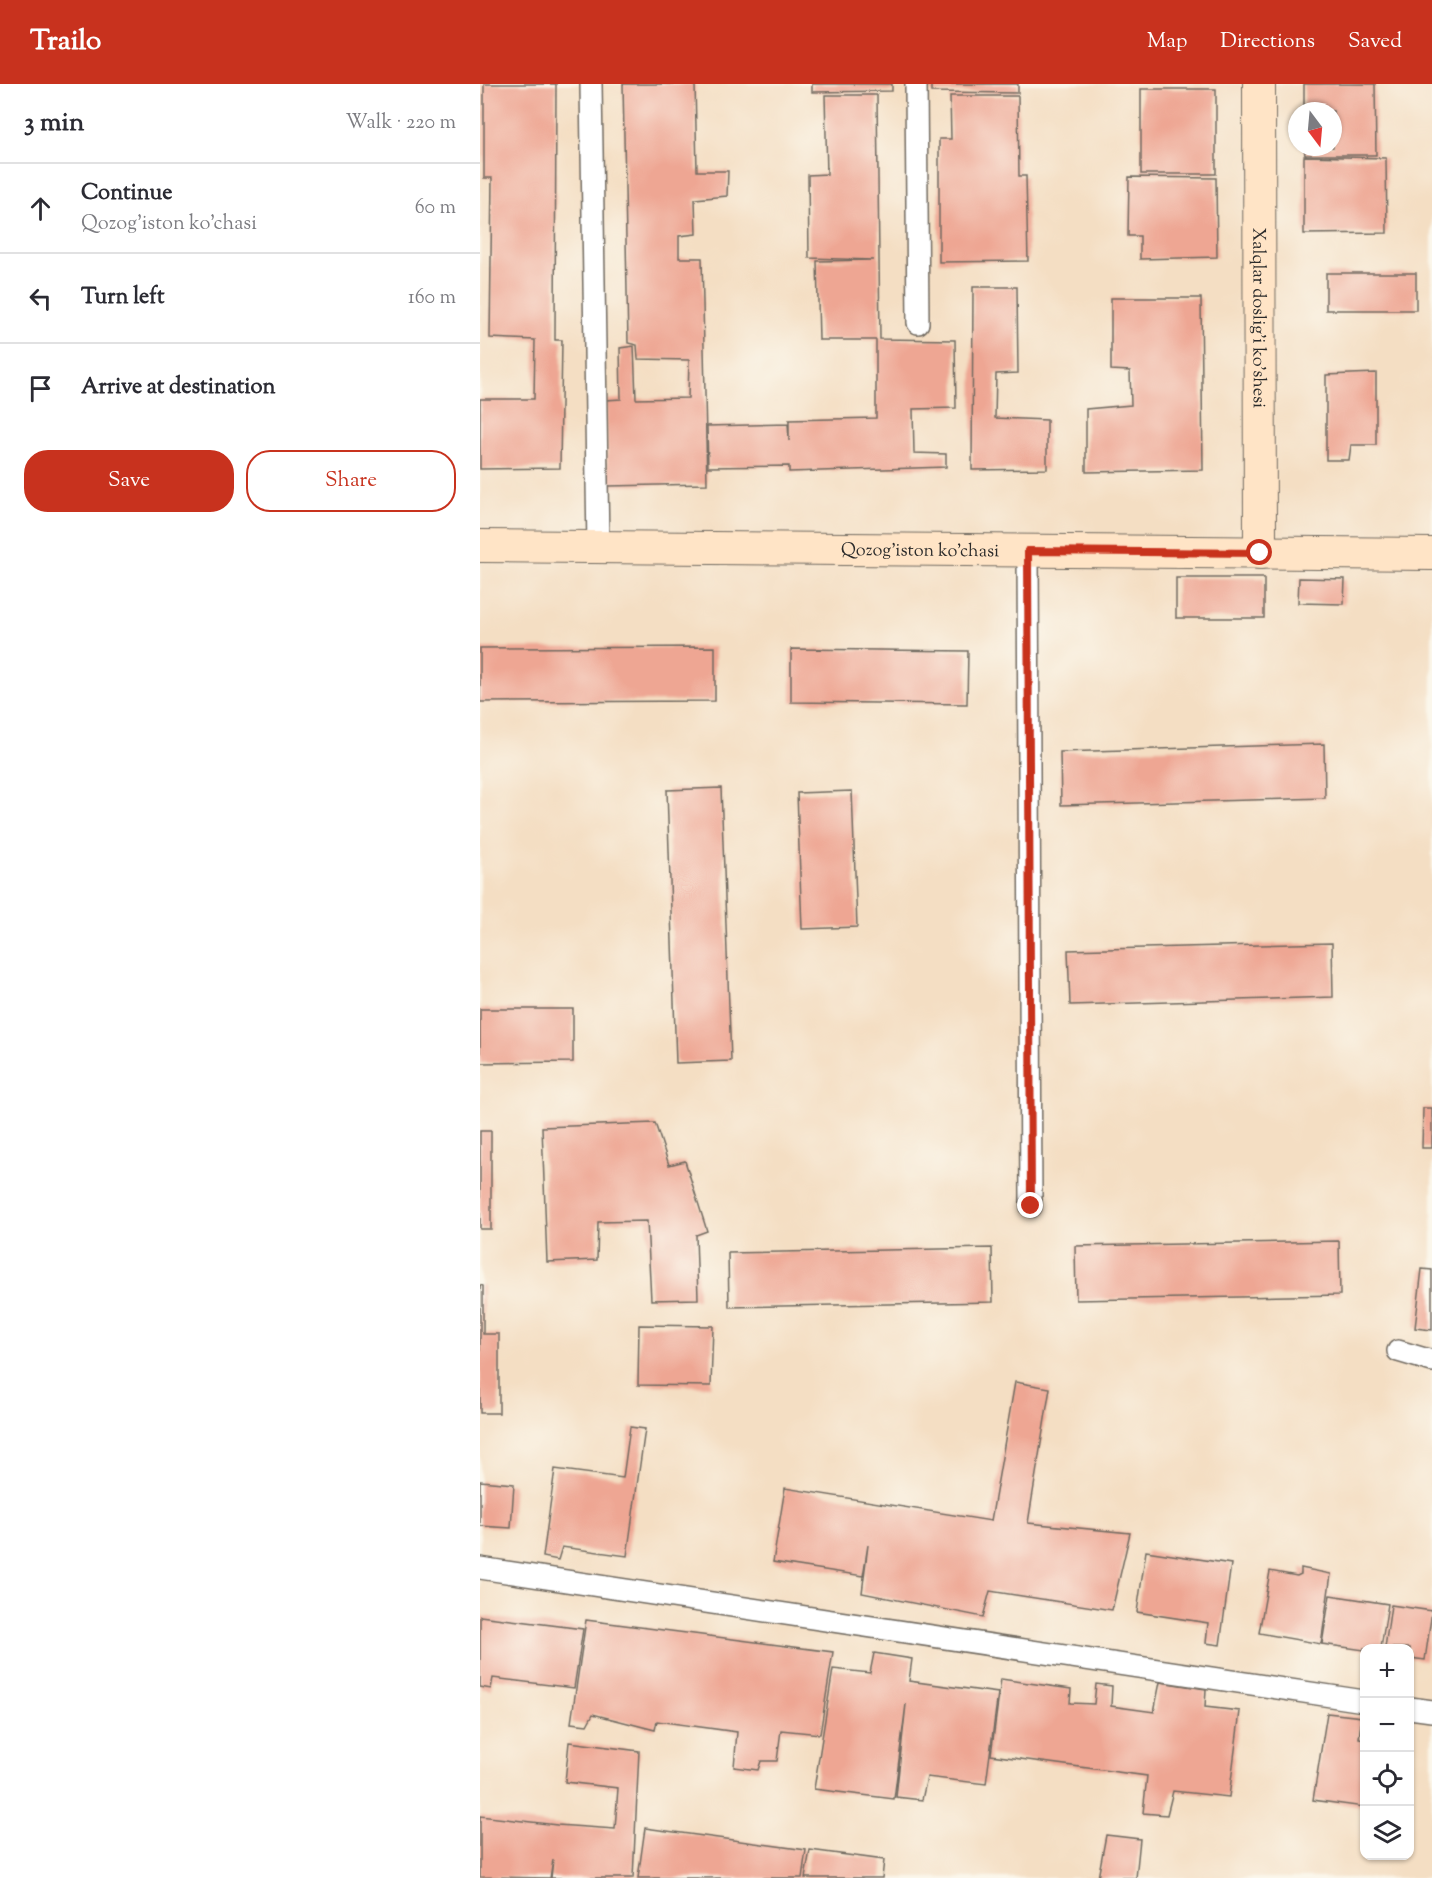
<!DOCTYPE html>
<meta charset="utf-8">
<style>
body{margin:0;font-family:"Sorts Mill Goudy",serif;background:#f2f2f3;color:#2b2b33}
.controls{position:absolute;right:18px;bottom:18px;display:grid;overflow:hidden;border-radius:12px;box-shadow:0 2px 4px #0004}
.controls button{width:54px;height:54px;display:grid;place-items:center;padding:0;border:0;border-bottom:2px solid #e1e1e2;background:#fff;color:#2b2b33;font:30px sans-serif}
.compass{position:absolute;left:808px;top:18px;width:54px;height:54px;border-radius:50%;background:#fff;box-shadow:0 2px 4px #0004;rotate:164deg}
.stop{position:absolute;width:18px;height:18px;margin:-14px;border:4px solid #c8321e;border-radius:50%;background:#fff}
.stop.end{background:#c8321e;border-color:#fff;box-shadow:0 2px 6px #0008}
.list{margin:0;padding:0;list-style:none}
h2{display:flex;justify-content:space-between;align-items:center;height:78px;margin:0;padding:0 24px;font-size:26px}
h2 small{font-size:20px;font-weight:400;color:#7c7c81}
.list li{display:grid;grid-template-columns:39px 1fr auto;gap:18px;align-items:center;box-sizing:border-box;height:90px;padding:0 24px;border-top:2px solid #e1e1e2}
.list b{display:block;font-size:22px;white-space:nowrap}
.list p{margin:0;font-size:20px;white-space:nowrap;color:#7c7c81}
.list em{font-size:20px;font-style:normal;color:#7c7c81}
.actions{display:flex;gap:12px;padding:18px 24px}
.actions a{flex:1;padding:14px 0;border:2px solid #c8321e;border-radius:24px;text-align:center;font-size:21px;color:#c8321e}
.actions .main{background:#c8321e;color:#fff}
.icon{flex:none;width:33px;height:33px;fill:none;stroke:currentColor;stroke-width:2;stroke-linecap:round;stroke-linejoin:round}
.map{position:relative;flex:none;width:952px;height:1794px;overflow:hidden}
header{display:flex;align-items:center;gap:36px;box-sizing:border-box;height:84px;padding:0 30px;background:#c8321e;color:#fff}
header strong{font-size:28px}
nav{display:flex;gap:33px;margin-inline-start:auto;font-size:21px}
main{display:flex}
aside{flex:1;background:#fff}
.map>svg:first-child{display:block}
.building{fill:#eea693}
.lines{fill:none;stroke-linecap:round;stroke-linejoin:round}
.street-casing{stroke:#716a60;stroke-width:24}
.secondary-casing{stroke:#716a60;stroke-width:34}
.street{stroke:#fff;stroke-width:21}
.secondary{stroke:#ffe4c6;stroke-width:32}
.route{stroke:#c8321e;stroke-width:8}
.labels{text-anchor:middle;stroke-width:6;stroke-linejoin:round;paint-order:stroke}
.street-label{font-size:18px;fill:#2b2b2b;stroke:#fbf7ec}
</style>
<header>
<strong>Trailo</strong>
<nav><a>Map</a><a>Directions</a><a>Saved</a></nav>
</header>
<main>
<aside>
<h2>3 min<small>Walk · 220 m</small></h2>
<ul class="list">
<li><svg class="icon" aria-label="ahead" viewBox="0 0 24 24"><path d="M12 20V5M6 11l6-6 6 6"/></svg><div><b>Continue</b><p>Qozog'iston ko'chasi</p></div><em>60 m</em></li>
<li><svg class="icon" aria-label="left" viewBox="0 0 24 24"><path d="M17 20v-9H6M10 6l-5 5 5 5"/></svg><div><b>Turn left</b></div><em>160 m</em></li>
<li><svg class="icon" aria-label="arrive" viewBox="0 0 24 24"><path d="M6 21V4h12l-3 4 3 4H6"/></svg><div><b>Arrive at destination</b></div></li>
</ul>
<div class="actions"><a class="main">Save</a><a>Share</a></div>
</aside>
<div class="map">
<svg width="952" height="1794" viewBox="0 0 952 1794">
<rect width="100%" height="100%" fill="#fbf7ec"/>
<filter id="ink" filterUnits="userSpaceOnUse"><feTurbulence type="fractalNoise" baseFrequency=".0167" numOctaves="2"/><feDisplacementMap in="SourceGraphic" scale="12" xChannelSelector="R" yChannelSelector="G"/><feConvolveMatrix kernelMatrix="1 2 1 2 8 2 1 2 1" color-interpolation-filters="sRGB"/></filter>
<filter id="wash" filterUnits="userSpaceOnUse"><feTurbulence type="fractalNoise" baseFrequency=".008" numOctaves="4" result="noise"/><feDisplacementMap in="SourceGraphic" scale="24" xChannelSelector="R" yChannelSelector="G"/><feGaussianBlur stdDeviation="1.35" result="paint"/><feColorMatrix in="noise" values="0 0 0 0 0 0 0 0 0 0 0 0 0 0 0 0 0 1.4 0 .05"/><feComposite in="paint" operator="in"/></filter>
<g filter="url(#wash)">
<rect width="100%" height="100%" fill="#f4dec3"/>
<g id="blocks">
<g class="building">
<path d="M4,0H76L75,256H82L80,384L0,385V315H54L55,256L10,254L12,94H4Z"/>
<path d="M143,0H215L217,87H248L247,112L215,115L216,150L199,152V174H222L227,400L128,402L126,316L141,315L140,264L154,262L156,315L208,314L209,276L158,275L157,261L148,259Z"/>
<path d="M332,0H412V7L332,8Z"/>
<path d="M451,0H538V9L451,8Z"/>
<path d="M824,0H895L896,71H825L824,63H853V27H824Z"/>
<rect x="661" y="5" width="75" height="85"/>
<path d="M345,11H397L400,255L475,256L476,324L433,325L434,369L466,370V383L309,388V382L228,383L227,342L308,340L309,357V336L396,334V256H339L337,177L393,176L329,174L328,91L347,90Z"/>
<path d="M470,12H538L539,92H546L548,177L459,178V55H471Z"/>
<path d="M824,72L906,74L907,149L824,150Z"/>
<path d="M649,93L736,94L737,173L660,175V152H648Z"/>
<rect x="846" y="189" width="90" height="37"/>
<path d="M493,203H537L538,289L516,290L515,334L567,336V385L492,386Z"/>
<path d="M631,214H721L723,386L606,388V325L651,321L650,287L631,286Z"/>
<path d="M896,289V361H871L869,376H846V291Z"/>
<rect x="696" y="494" width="88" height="40"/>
<path d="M819,494L865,495L864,520L818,519Z"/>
<path d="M235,563V617L0,618V564Z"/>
<path d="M311,565L488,567L487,620L311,618Z"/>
<path d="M844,660L845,714L581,721L580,668Z"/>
<path d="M241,704L251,977L196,979L187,706Z"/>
<path d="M372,707L377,843L322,845L317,709Z"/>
<path d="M852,859L853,913L590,921L588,866Z"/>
<path d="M0,925H93V978L0,979Z"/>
<path d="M943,1024H952V1064H942Z"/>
<path d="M175,1039L189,1081L205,1077L227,1147L216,1151L218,1215L171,1216L167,1137L118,1138L117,1176L67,1178L62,1043Z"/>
<rect x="0" y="1047" width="11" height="98"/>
<path d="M859,1157L860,1211L596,1216L595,1162Z"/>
<path d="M512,1164L513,1218L249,1223L248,1169Z"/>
<path d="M942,1185L952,1186V1246L935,1244Z"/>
<path d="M0,1201L3,1202V1250H19V1329H0Z"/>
<path d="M159,1241L233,1242L231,1302L158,1301Z"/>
<path d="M535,1298L570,1304L548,1439L650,1449L632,1526L510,1507L503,1533L382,1509L388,1461L383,1492L293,1478L305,1404L511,1437Z"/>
<path d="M150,1343L165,1345L147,1472L82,1463L78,1476L63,1473L75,1385L143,1394Z"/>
<path d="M0,1397L34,1400L31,1444L0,1442Z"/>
<path d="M666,1467L751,1480L740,1561L726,1559L728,1539L657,1528Z"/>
<path d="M821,1484L851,1490L841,1560L779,1549L790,1487L817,1492L821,1490Z"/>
<path d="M850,1511L908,1520L901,1564H884V1566L842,1560Z"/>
<path d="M911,1521L952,1527L945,1576L930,1574V1564H905Z"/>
<path d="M0,1532L103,1545L94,1604L13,1594L11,1605L0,1603Z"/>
<path d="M106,1536L353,1568L340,1650L301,1646L297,1677H281L278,1686L254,1683L257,1648L177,1637L175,1646L113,1630L107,1641L91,1639Z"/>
<path d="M394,1569L432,1575L429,1597L518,1609L506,1700L447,1693L442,1716L416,1713L426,1620L414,1715L334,1705L353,1585L390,1589Z"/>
<path d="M521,1595L591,1605L590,1619L614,1620L616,1600L632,1602L631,1622L674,1628L680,1598L726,1605L725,1623L760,1627L749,1713L693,1707L687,1731L663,1729L667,1692L511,1671Z"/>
<path d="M847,1629L882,1633L879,1654L884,1655V1723L833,1716Z"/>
<path d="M89,1658L159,1667L153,1794H71L73,1775L70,1794L0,1793V1732L77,1741L135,1745L138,1704L85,1698Z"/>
<path d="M165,1744L326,1766L322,1794H158Z"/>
<path d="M626,1751L660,1755L656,1794H618Z"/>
<path d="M330,1766L404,1776L402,1794H325Z"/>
</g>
</g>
</g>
<g filter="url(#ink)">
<use href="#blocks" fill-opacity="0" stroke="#716a60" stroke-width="1.5"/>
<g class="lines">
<g class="street-casing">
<g id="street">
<path d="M111,0L118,463"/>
<path d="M436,0L438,239"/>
<path d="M548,467L551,1122"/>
<path d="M918,1267L952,1277"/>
<path d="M0,1484L884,1617"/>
<path d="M930,1624L952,1627"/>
</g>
</g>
<g class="secondary-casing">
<g id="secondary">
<path id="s1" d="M779,0L780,469"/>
<path id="s2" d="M0,462L952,470"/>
</g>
</g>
<use href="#street" class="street"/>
<use href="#secondary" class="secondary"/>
</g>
</g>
<g class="lines" filter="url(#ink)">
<path class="route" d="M551,1122L548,467L780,469"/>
</g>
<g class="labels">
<g class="street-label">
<text dy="6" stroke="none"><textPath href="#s1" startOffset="234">Xalqlar doslig'i ko'shesi</textPath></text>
<text dy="6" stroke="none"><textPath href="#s2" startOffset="440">Qozog'iston ko'chasi</textPath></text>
</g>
</g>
</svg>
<div class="controls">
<button>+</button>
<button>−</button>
<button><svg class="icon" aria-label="locate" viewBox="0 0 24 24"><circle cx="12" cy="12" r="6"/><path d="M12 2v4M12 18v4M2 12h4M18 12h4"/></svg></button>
<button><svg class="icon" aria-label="layers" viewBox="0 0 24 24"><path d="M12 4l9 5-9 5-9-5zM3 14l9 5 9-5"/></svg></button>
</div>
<svg class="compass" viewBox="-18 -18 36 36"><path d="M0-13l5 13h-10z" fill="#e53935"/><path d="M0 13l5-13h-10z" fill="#7c7c81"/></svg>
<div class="stop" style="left:780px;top:469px"></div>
<div class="stop end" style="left:551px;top:1122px"></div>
</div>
</main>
